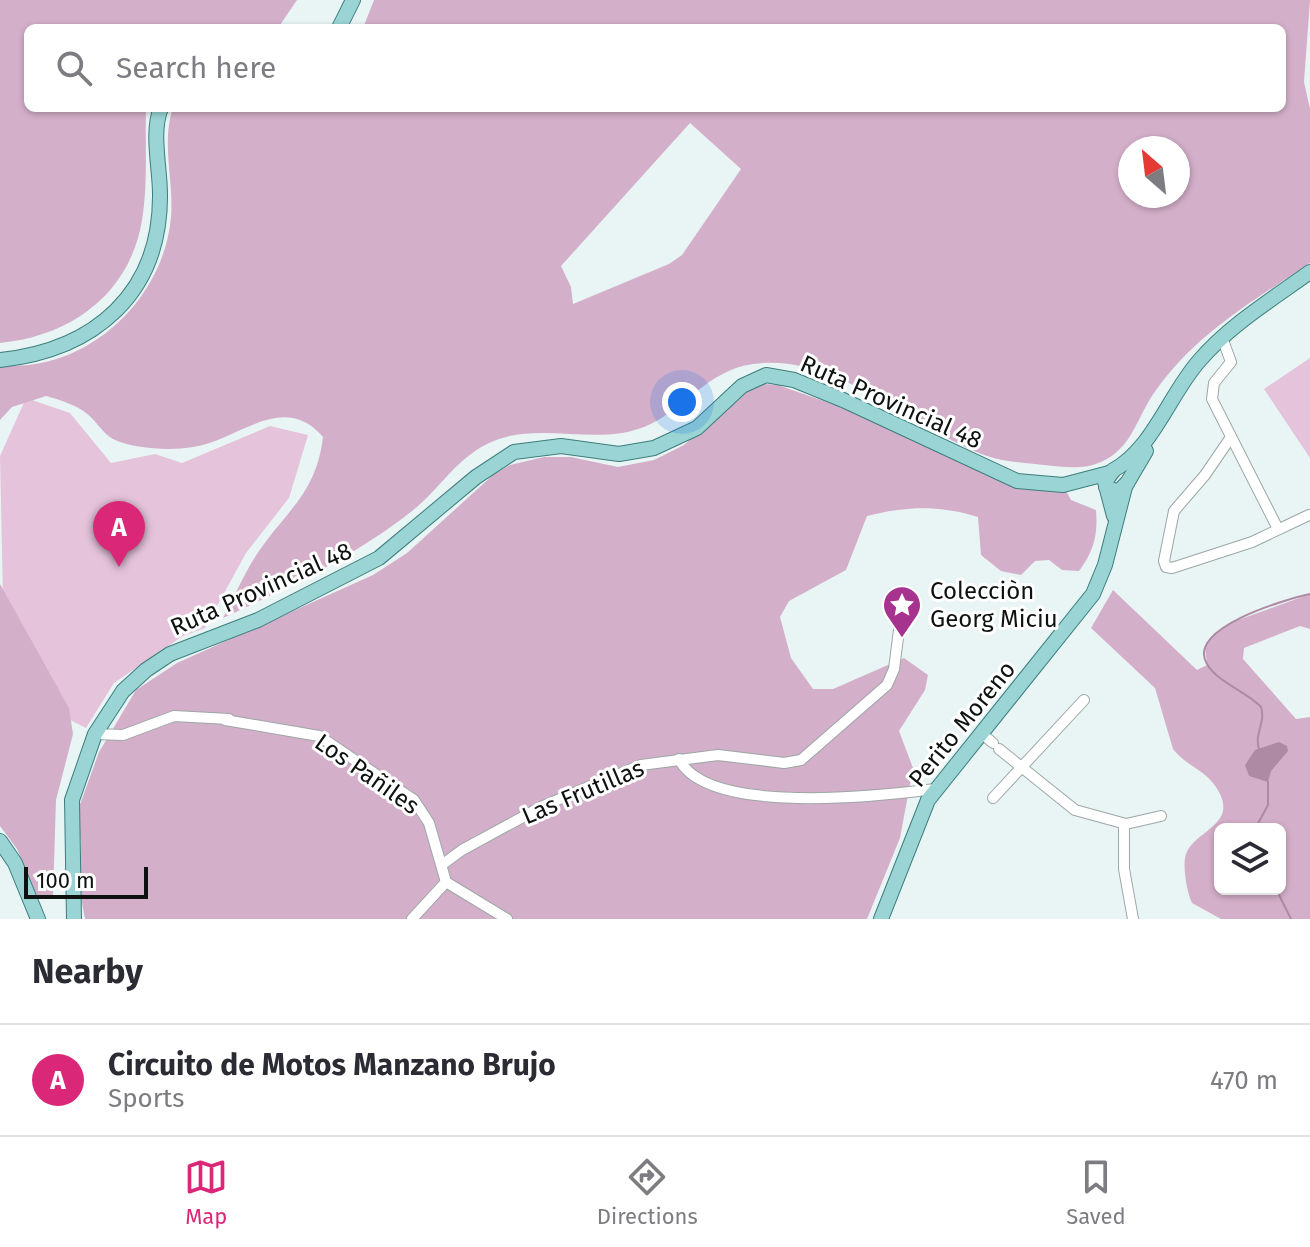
<!DOCTYPE html>
<meta charset="utf-8">
<style>
body{margin:0;font-family:"Fira Sans",sans-serif;background:#f2f2f3;color:#2b2b33}
.controls{position:absolute;right:24px;bottom:24px;display:grid;overflow:hidden;border-radius:12px;box-shadow:0 2px 6px #0004}
.controls button{width:72px;height:72px;display:grid;place-items:center;padding:0;border:0;border-bottom:2px solid #e1e1e2;background:#fff;color:#2b2b33;font:40px sans-serif}
.compass{position:absolute;left:1118px;top:136px;width:72px;height:72px;border-radius:50%;background:#fff;box-shadow:0 2px 6px #0004;rotate:332deg}
.scale{position:absolute;left:24px;bottom:20px;width:124px;box-sizing:border-box;padding-left:8px;border:4px solid #0d1110;border-top:0;font-size:22px;line-height:28px;white-space:nowrap;color:#0d1110;-webkit-text-stroke:6px #fff;paint-order:stroke}
.you{position:absolute;left:682px;top:402px;width:28px;height:28px;margin:-20px;border:6px solid #fff;border-radius:50%;background:#1a73e8;box-shadow:0 0 0 12px #1a73e833}
.badge{display:grid;place-items:center;width:52px;height:52px;border-radius:50%;background:#db2777;color:#fff;font-size:26px;font-weight:700}
.pin{position:absolute;translate:-50% -66px;filter:drop-shadow(0 2px 4px #0008)}
.pin::after{content:'';position:absolute;top:42px;width:28px;height:24px;background:inherit;clip-path:polygon(0 0,100% 0,50% 100%)}
.list{margin:0;padding:0;list-style:none}
h2{display:flex;justify-content:space-between;align-items:center;height:104px;margin:0;padding:0 32px;font-size:34px}
h2 small{font-size:26px;font-weight:400;color:#7c7c81}
.list li{display:grid;grid-template-columns:52px 1fr auto;gap:24px;align-items:center;box-sizing:border-box;height:112px;padding:0 32px;border-top:2px solid #e1e1e2}
.list b{display:block;font-size:30px;white-space:nowrap}
.list p{margin:0;font-size:26px;white-space:nowrap;color:#7c7c81}
.list em{font-size:26px;font-style:normal;color:#7c7c81}
.icon{flex:none;width:44px;height:44px;fill:none;stroke:currentColor;stroke-width:2;stroke-linecap:round;stroke-linejoin:round}
.map{position:relative;flex:none;width:1310px;height:919px;overflow:hidden}
.search{position:absolute;background:#fff;box-shadow:0 2px 6px #0004;left:24px;right:24px;top:24px;height:88px;display:flex;align-items:center;gap:20px;box-sizing:border-box;padding:0 28px;border-radius:12px;color:#7c7c81;font-size:30px}
.sheet{height:216px;background:#fff}
nav{display:flex;justify-content:space-around;align-items:center;box-sizing:border-box;height:112px;border-top:2px solid #e1e1e2;background:#fff;font-size:22px;color:#7c7c81}
nav a{display:grid;justify-items:center;gap:4px}
nav .on{color:#db2777}
.map>svg:first-child{display:block}
.green{fill:#e5c3db}
.forest{fill:#d4afc9;fill-rule:evenodd}
.water{fill:#ae8aa4}
.lines{fill:none;stroke-linecap:round;stroke-linejoin:round}
.stream{stroke:#ae8aa4;stroke-width:2}
.minor-casing{stroke:#9ca7a6;stroke-width:12}
.major-casing{stroke:#3c7e7d;stroke-width:16}
.minor{stroke:#fff;stroke-width:10}
.major{stroke:#9ad4d4;stroke-width:14}
.labels{text-anchor:middle;stroke-width:6;stroke-linejoin:round;paint-order:stroke}
.street-label{font-size:24px;fill:#0d1110;stroke:#fff}
.poi-label{font-size:24px;fill:#0d1110;stroke:#fff;text-anchor:start}
</style>
<div class="map">
<svg width="1310" height="919" viewBox="0 0 1310 919">
<rect width="100%" height="100%" fill="#e9f5f4"/>
<g class="green">
<path d="M1310,358V458L1264,389Z"/>
<path d="M26,398L70,413L111,463L155,454L182,463L270,426L308,435L289,498L246,553L205,628L183,636L114,683L86,728L29,699L4,645L0,456Z"/>
</g>
<g class="forest">
<path d="M0,0H297L278,28H28V108H146C145,144 148,184 142,220C130,294 71,336 0,343Z"/>
<path d="M374,0H1310L1304,82L1310,109V263C1252,302 1195,334 1154,393C1137,417 1132,449 1101,462C1083,470 1063,467 1044,465C1025,463 1005,462 987,456C912,429 837,352 753,364C707,370 684,411 644,427C594,447 536,419 487,444C455,460 439,490 412,511C354,557 289,587 223,618C235,596 245,571 259,551C289,508 316,493 323,437C283,390 237,441 193,447C170,451 134,449 113,439C102,433 96,420 86,413C74,404 60,400 46,396L12,407L0,420V365C84,374 164,301 171,217C174,182 161,142 173,108H1282V28H363ZM690,123L741,169L682,255L669,264L573,304L571,287L561,266ZM1130,148H1178V196H1130Z"/>
<path d="M764,384L778,385L929,438L1045,490L1053,492L1063,485L1071,500L1096,510C1098,535 1094,551 1079,571L1062,570L1049,560L1035,561L1021,575L1001,571L981,555L978,517C939,505 907,506 867,516L846,570L789,601L780,617L791,658L813,689H833L904,658L928,675L925,690L899,731L913,768L900,838L867,919H85L78,882L81,844L77,813L99,752L136,690L177,663L373,575L407,553L493,475L510,465L544,457H571L618,467L654,460L684,445L744,392Z"/>
<path d="M0,584L69,708L73,734L56,800L53,896L42,898L36,894L17,849L0,826Z"/>
<path d="M1113,590L1197,670L1207,665L1205,647L1211,637L1230,623L1310,594V629L1300,626L1244,648L1243,659L1296,719L1310,717V919H1221L1192,903C1187,893 1182,864 1186,854C1195,829 1241,825 1216,787C1205,770 1185,765 1173,749L1155,688L1091,628ZM1220,829H1280V889H1220Z"/>
</g>
<path class="water" d="M1279,742L1287,746L1288,751L1271,771L1268,782L1249,776L1245,765L1255,750Z"/>
<g class="lines">
<g class="stream">
<path d="M1259,749C1254,733 1266,723 1261,707C1246,691 1218,683 1207,664C1185,628 1287,599 1310,594"/>
<path d="M1255,829L1268,805V782"/>
<path d="M1276,889L1291,919"/>
</g>
<g class="minor-casing">
<g id="minor">
<path d="M1224,343L1231,362L1214,383L1212,399L1278,529"/>
<path d="M1231,437L1205,475L1174,511L1164,561L1166,567L1172,568L1252,542L1309,515"/>
<path d="M225,720L319,736L414,800L429,823L446,882L507,919"/>
<path d="M981,733L993,743"/>
<path d="M95,734L123,735L174,716L229,719"/>
<path d="M999,749L1075,810L1126,824L1161,816"/>
<path d="M679,759C707,816 880,796 935,789"/>
<path d="M993,798L1084,700"/>
<path d="M1124,824V869L1133,919"/>
<path d="M443,864L462,850L543,806L641,765L718,755L784,763L801,760L887,685L894,669L899,630"/>
<path d="M412,919L446,882"/>
</g>
</g>
<g class="major-casing">
<g id="major">
<path d="M339,28L353,0"/>
<path d="M0,360C95,350 161,293 160,194C160,168 151,132 161,108"/>
<path d="M1112,471C1153,449 1169,395 1199,361C1230,325 1271,300 1310,272"/>
<path d="M1113,471L1105,482L1114,516"/>
<path d="M1126,485L1146,451"/>
<path d="M1106,487L1118,492L1127,483"/>
<path d="M0,841L15,863L38,919"/>
<path d="M74,919L72,800L95,734L123,691L146,670L170,654L258,620L379,558L476,477L514,452L561,446L619,454L654,448L697,428L742,386L766,375L794,380L843,400L1017,481L1063,485L1109,473"/>
<path d="M881,919L928,800L1093,594L1105,565L1125,487"/>
</g>
</g>
<use href="#minor" class="minor"/>
<use href="#major" class="major"/>
</g>
<defs>
<g id="sight-pin" transform="scale(2)"><path d="M0 17L-7.5 6A9.5 9.5 0 1 1 7.5 6Z" fill="#a6338e" stroke="#fff"/><path d="M0-6L1.8-2.2L6-1.7L2.9 1.2L3.7 5.4L0 3.3L-3.7 5.4L-2.9 1.2L-6-1.7L-1.8-2.2Z" fill="#fff"/></g>
</defs>
<g fill-rule="evenodd">
<use href="#sight-pin" x="902" y="605"/>
</g>
<g class="labels">
<g class="street-label">
<text transform="translate(891 402) rotate(24)" y="8">Ruta Provincial 48</text>
<text transform="translate(261 589) rotate(-24)" y="8">Ruta Provincial 48</text>
<text transform="translate(962 724) rotate(-51)" y="8">Perito Moreno</text>
<text transform="translate(367 774) rotate(35)" y="8">Los Pañiles</text>
<text transform="translate(583 792) rotate(-23)" y="8">Las Frutillas</text>
</g>
<g class="poi-label">
<text x="930" y="599">Colecciòn<tspan x="930" dy="28">Georg Miciu</tspan></text>
</g>
</g>
</svg>
<div class="controls">
<button><svg class="icon" aria-label="layers" viewBox="0 0 24 24"><path d="M12 4l9 5-9 5-9-5zM3 14l9 5 9-5"/></svg></button>
</div>
<svg class="compass" viewBox="-18 -18 36 36"><path d="M0-13l5 13h-10z" fill="#e53935"/><path d="M0 13l5-13h-10z" fill="#7c7c81"/></svg>
<div class="scale">100 m</div>
<div class="you"></div>
<div class="pin badge" style="left:119px;top:567px">A</div>
<div class="search"><svg class="icon" aria-label="search" viewBox="0 0 24 24"><circle cx="10" cy="10" r="6"/><path d="M15 15l6 6"/></svg>Search here</div>
</div>
<section class="sheet">
<h2>Nearby<small></small></h2>
<ul class="list">
<li><span class="badge">A</span><div><b>Circuito de Motos Manzano Brujo</b><p>Sports</p></div><em>470 m</em></li>
</ul>
</section>
<nav>
<a class="on"><svg class="icon" aria-label="map" viewBox="0 0 24 24"><path d="M3 6l6-2 6 2 6-2v14l-6 2-6-2-6 2zM9 4v14M15 6v14"/></svg>Map</a>
<a><svg class="icon" aria-label="directions" viewBox="0 0 24 24"><path d="M12 3l9 9-9 9-9-9zM9 14v-3h6M13 9l2 2-2 2"/></svg>Directions</a>
<a><svg class="icon" aria-label="saved" viewBox="0 0 24 24"><path d="M7 4h10v16l-5-4-5 4z"/></svg>Saved</a>
</nav>
